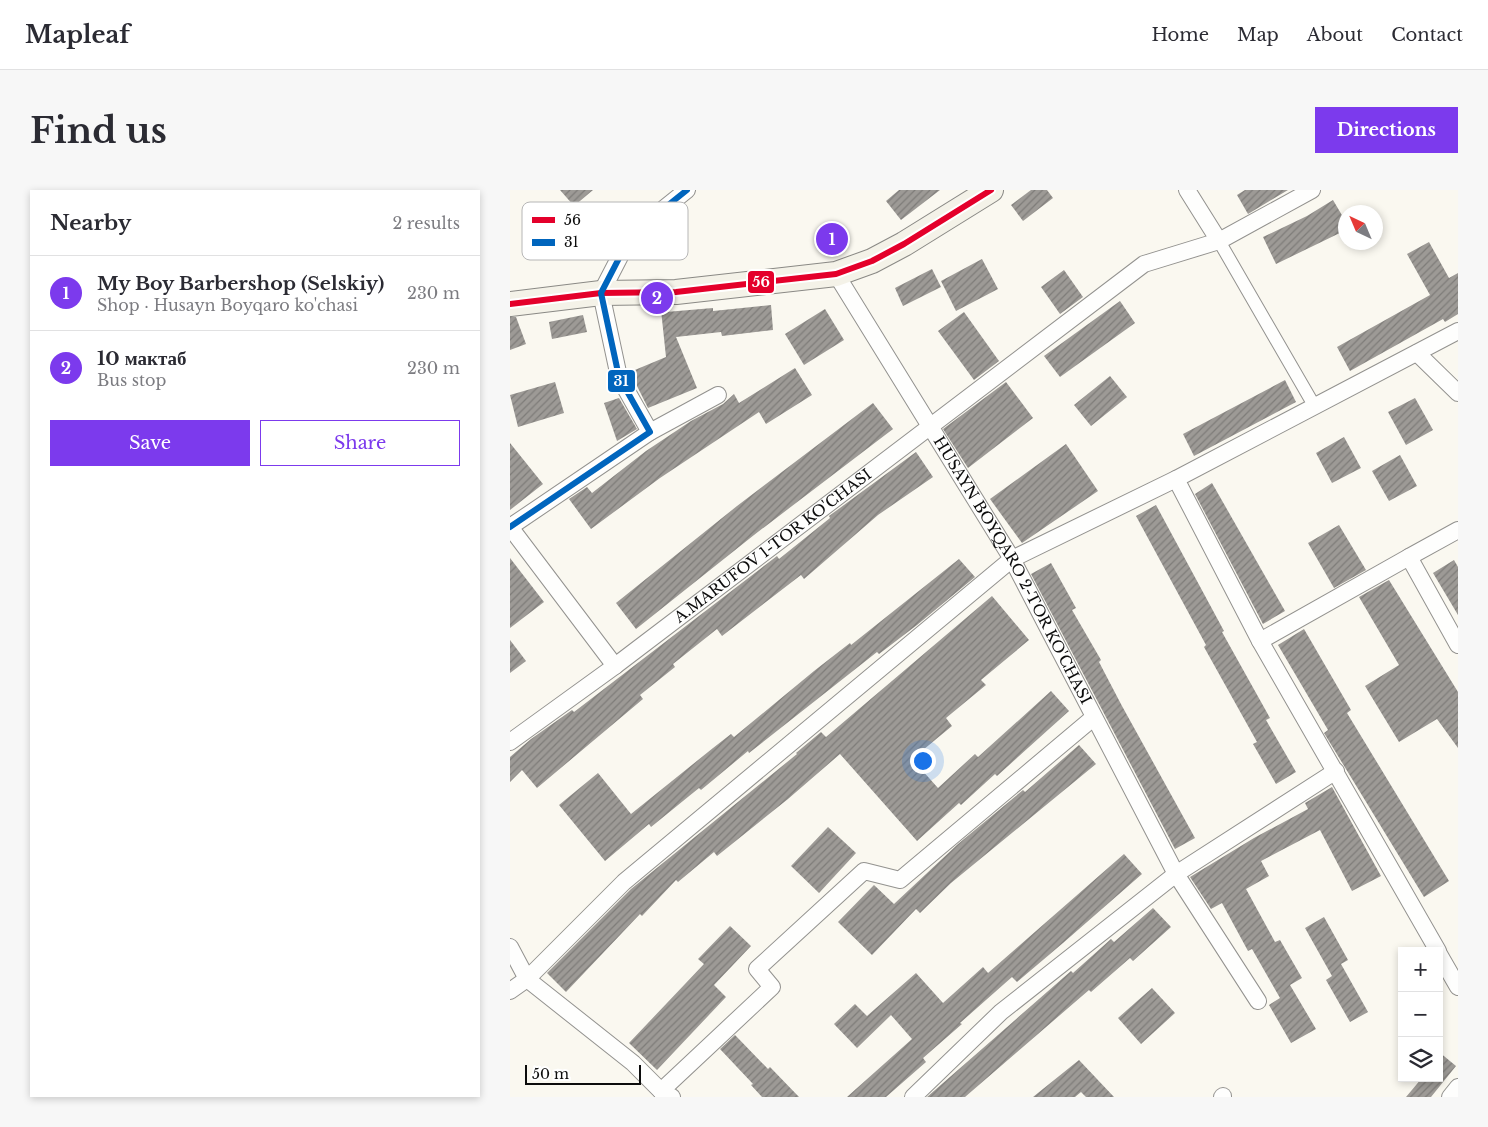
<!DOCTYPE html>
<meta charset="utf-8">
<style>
body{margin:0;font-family:"Libre Baskerville",serif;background:#f7f7f7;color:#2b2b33}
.controls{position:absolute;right:15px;bottom:15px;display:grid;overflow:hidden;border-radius:0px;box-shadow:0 2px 8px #0003}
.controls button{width:45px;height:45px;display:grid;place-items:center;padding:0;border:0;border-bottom:1px solid #e1e1e2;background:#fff;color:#2b2b33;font:25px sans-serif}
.compass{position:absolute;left:828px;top:15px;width:45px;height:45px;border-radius:50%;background:#fff;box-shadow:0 2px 8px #0003;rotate:316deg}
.scale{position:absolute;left:15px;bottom:12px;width:116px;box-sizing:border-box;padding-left:5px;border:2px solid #0c0c0c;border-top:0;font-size:14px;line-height:18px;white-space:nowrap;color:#0c0c0c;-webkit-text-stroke:4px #fff;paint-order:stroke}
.you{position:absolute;left:412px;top:570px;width:18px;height:18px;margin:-12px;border:4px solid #fff;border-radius:50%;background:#1a73e8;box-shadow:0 0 0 8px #1a73e833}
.badge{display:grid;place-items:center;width:32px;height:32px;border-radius:50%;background:#7c3aed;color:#fff;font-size:16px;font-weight:700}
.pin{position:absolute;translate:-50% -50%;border:2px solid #fff;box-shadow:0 1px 5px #0006}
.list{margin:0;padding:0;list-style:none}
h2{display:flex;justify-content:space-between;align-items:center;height:65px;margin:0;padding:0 20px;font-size:21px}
h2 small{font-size:16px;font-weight:400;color:#7c7c81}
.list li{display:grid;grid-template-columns:32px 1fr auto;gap:15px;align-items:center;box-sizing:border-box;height:75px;padding:0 20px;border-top:1px solid #e1e1e2}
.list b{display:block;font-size:19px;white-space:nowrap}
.list p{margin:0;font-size:16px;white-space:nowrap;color:#7c7c81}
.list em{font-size:16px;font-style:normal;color:#7c7c81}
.actions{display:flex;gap:10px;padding:15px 20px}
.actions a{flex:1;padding:11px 0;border:1px solid #7c3aed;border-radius:0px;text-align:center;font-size:18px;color:#7c3aed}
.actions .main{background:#7c3aed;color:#fff}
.icon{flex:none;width:28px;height:28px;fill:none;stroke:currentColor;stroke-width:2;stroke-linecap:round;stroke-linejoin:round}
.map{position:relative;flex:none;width:948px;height:907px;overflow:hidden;border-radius:0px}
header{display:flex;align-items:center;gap:30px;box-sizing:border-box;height:70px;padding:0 25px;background:#fff;border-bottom:1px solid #e1e1e2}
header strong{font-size:24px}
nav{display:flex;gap:28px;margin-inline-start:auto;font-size:18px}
.intro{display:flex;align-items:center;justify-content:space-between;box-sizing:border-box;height:120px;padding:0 30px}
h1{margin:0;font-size:35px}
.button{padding:12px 22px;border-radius:0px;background:#7c3aed;color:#fff;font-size:18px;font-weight:700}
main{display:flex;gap:30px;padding:0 30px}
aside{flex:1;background:#fff;border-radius:0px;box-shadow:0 2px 8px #0003}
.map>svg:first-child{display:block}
.building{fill:url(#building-hatch)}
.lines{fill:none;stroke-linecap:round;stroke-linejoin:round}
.pedestrian-casing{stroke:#93928f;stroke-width:14}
.minor-casing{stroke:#93928f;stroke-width:18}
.secondary-casing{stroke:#8a8985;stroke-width:26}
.pedestrian{stroke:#fefefd;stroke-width:12}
.minor{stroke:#fefefd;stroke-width:16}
.secondary{stroke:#f4f2e8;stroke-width:24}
.bus-1-casing{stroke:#fff;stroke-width:10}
.bus-2-casing{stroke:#fff;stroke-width:10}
.bus-1{stroke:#e4002b;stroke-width:6}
.bus-2{stroke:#0065bd;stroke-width:6}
.labels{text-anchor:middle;stroke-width:5;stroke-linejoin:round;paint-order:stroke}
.street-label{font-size:15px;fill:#0c0c0c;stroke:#fff}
.key{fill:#fff;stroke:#b6b6b6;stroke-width:1}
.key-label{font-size:14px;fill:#0c0c0c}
.line-badge{stroke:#fff;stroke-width:2}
.badge-label{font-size:14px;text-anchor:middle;font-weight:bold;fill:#fff}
</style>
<header>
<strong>Mapleaf</strong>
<nav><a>Home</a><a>Map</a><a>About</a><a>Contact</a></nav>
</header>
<div class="intro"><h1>Find us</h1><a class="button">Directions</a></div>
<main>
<aside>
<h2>Nearby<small>2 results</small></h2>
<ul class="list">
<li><span class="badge">1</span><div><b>My Boy Barbershop (Selskiy)</b><p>Shop · Husayn Boyqaro ko'chasi</p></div><em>230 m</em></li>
<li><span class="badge">2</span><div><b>10 мактаб</b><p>Bus stop</p></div><em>230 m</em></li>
</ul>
<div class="actions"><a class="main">Save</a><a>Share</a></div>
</aside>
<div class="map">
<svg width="948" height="907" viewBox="0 0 948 907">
<defs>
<pattern id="building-hatch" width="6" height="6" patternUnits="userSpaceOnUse" patternTransform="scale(1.25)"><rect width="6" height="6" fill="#9d9a96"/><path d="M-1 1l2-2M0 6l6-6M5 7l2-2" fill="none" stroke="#7e7c79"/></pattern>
</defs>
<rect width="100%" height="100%" fill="#faf8f0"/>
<g class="building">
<path d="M50,0H83L64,16Z"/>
<path d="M389,0H430L391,30L376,11Z"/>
<path d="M521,0H537L543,8L513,31L501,15Z"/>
<path d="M735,0H778L738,24L727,5Z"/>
<path d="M823,10L836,32V40L766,74L753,47L797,26Z"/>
<path d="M919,52L939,88L948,83V124L935,132L933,129L840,181L827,157L920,105L897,64Z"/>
<path d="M472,69L488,99L446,121L431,91Z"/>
<path d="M422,79L431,97L393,116L385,98Z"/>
<path d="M554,80L573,107L550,124L531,97Z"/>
<path d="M610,111L625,133L550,187L534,166Z"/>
<path d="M261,115L263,140L212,146L211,142L166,147L187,198L138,218L120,182L156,167L151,120L154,119L156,122L203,118V121Z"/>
<path d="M315,119L334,150L294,175L275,144Z"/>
<path d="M454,122L489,171L464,190L428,141Z"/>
<path d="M73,125L77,142L42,149L39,132Z"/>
<path d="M0,127H6L16,154L0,160Z"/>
<path d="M285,178L302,205L256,234L249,222L150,288L81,339L59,309L77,297L82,303L136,261L181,231L213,214L224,204L229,213Z"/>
<path d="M600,186L617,207L581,236L564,215Z"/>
<path d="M775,190L786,212L684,266L673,244Z"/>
<path d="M45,192L54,223L8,237L0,205Z"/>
<path d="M496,192L523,228L458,278L433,239Z"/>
<path d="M109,208L127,239L107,251L94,213Z"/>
<path d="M905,208L923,240L896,255L878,222Z"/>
<path d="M363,213L383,239L244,345L126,439L106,413L227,316Z"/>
<path d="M834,247L851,278L822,293L806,263Z"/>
<path d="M0,253L33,294L0,320Z"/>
<path d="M556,254L588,301L512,353L480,309Z"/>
<path d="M406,262L423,287L368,325L294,389L291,385L212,446L207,439L163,474L165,477L130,505L133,509L27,598L12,580L0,592V567L21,549L62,520L64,522L267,366L269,369L320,328L319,326Z"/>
<path d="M890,265L907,296L879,311L862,281Z"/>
<path d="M702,293L775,421L753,434L685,304Z"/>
<path d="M646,315L714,441L712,442L760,528L756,530L786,582L766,594L743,554L747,552L694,457L696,455L626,326Z"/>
<path d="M829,335L856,380L824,398L798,353Z"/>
<path d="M0,368L34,412L0,438Z"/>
<path d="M449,369L465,387L407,435L369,464L367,462L239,563L238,561L191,600L189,598L141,637L139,634L95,671L49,615L88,583L121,624L203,558L221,544L224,547L304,481L340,453L341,455Z"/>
<path d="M944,370L948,377V425L923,383Z"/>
<path d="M541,373L566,418L562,420L591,470L589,472L612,516L685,648L665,659L521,384Z"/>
<path d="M879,390L948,502V558L927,529L889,552L855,496L889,475L849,407Z"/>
<path d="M482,406L519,450L471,490L476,495L436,528L442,536L402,569L428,598L465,564L468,567L541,501L559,521L487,586L485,584L451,615L449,613L407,651L330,564L278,609L207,666L204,662L168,692L166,690L132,726L130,724L56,802L37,783L121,699L287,564L286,563L311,542L316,547Z"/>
<path d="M794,439L841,520L837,523L939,691L914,707L814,543L818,540L768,455Z"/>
<path d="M0,450L16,471L0,483Z"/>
<path d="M569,555L586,574L441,693L410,723L406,719L362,765L328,732L364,695L384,714L448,654L513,600L515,602Z"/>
<path d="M822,597L871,686L842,701L810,640L751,671L759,686L736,699L765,752L770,750L792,788L780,795L806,839L781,853L759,815L770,808L742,759L738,761L712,713L701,719L680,687L744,648L798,619L795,613Z"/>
<path d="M318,637L346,663L309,703L281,676Z"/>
<path d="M614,664L632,684L553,753L507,792L502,787L450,833L452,834L413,868L416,872L376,907H337L402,849L381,825L347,858L324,834L345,814L357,826L406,783L433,813L473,777L478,783Z"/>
<path d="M643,718L661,737L623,771L620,768L581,802L579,800L455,907H417L561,781L563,783L601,749L604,752Z"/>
<path d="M814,727L838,770L831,774L858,822L840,832L816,790L822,786L795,738Z"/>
<path d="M220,736L241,756L204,795L216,807L147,880L119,853L194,774L188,769Z"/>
<path d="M642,798L665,823L631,854L608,828Z"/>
<path d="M225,845L258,879L260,877L289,907H252L241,895L243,894L210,859Z"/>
<path d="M929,862L946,876L921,907H896L912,888H929Z"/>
<path d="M569,870L604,907H576L571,902L565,907H523Z"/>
</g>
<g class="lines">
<g class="pedestrian-casing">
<path id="pedestrian" d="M709,51L805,217"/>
</g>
<g class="minor-casing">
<g id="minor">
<path d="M677,0L709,51"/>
<path id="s1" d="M326,84L502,369L666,684L748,811"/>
<path d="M907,163L948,203"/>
<path d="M140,242L208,205"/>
<path d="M666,289L948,141"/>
<path d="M0,337L140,242L109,187L91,103L121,45L177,0"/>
<path d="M0,337L105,476"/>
<path d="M899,367L948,340"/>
<path d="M750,451L899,367L948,455"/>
<path id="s2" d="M0,552L105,476L634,74L709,51L802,0"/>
<path d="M0,757L17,789L123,873L151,901L162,907"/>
<path d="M929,764L948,797"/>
<path d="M0,801L17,789L114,692L502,369L666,289L750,451L928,761"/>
<path d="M151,901L262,797L247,779L354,681L390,690L583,528"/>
<path d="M403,907L491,822L666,684L826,581"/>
<path d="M712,907L713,906"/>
<path d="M940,907L948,897"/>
</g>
</g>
<g class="secondary-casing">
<path id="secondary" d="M0,114L91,103L166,102L326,84L362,71L394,54L481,0"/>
</g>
<use href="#pedestrian" class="pedestrian"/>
<use href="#minor" class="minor"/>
<use href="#secondary" class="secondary"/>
<g class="bus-1-casing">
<path id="bus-1" d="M0,114L91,103L166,102L326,84L362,71L394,54L481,0"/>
</g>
<g class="bus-2-casing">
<path id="bus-2" d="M0,337L140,242L109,187L91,103L121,45L177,0"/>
</g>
<use href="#bus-1" class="bus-1"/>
<use href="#bus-2" class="bus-2"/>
</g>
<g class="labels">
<g class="street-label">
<text dy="5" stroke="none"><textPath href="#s2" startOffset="328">A.MARUFOV 1-TOR KO'CHASI</textPath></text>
<text dy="5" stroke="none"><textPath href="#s1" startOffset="345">HUSAYN BOYQARO 2-TOR KO'CHASI</textPath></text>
</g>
</g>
<rect x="12" y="12" width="166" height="58" rx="8" class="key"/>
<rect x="22" y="27" width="23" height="6" fill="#e4002b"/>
<rect x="22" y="49" width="23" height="7" fill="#0065bd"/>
<g class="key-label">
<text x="54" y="35">56</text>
<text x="54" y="57">31</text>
</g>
<g class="line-badge">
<rect x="237" y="80" width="28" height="24" rx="5" fill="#e4002b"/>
<rect x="97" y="179" width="29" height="24" rx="5" fill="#0065bd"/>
</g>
<g class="badge-label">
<text x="251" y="97">56</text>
<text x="111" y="196">31</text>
</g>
</svg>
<div class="controls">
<button>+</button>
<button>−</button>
<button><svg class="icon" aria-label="layers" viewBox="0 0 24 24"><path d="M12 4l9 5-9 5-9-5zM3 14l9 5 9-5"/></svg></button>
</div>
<svg class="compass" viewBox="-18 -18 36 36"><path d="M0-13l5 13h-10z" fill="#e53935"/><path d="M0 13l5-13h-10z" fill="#7c7c81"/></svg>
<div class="scale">50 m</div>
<div class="you"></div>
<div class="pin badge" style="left:322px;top:49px">1</div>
<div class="pin badge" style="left:147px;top:108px">2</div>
</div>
</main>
